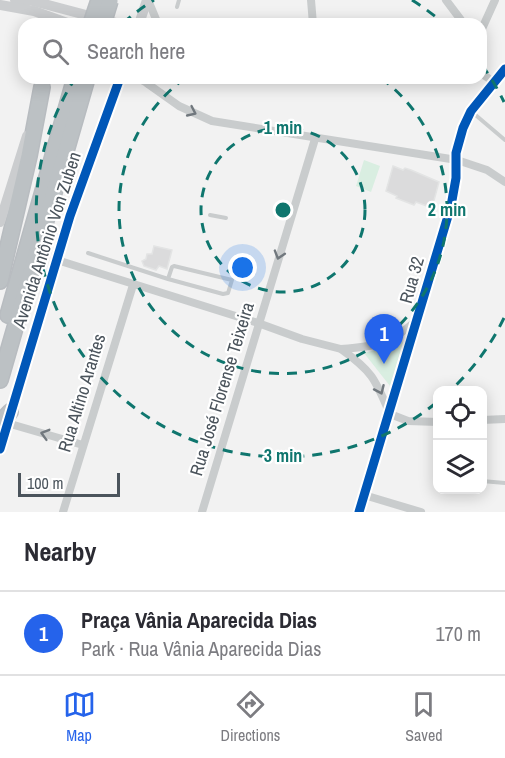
<!DOCTYPE html>
<meta charset="utf-8">
<style>
body{margin:0;font-family:"Archivo Narrow",sans-serif;background:#f7f7f7;color:#2b2b33}
.controls{position:absolute;right:18px;bottom:18px;display:grid;overflow:hidden;border-radius:12px;box-shadow:0 3px 15px #0003}
.controls button{width:54px;height:54px;display:grid;place-items:center;padding:0;border:0;border-bottom:2px solid #e1e1e2;background:#fff;color:#2b2b33;font:30px sans-serif}
.scale{position:absolute;left:18px;bottom:15px;width:102px;box-sizing:border-box;padding-left:6px;border:3px solid #4b545c;border-top:0;font-size:16px;line-height:21px;white-space:nowrap;color:#4b545c;-webkit-text-stroke:4px #fff;paint-order:stroke}
.you{position:absolute;left:243px;top:268px;width:21px;height:21px;margin:-15px;border:4px solid #fff;border-radius:50%;background:#1a73e8;box-shadow:0 0 0 9px #1a73e833}
.badge{display:grid;place-items:center;width:39px;height:39px;border-radius:50%;background:#2563eb;color:#fff;font-size:20px;font-weight:700}
.pin{position:absolute;translate:-50% -50px;filter:drop-shadow(0 2px 3px #0008)}
.pin::after{content:'';position:absolute;top:32px;width:21px;height:18px;background:inherit;clip-path:polygon(0 0,100% 0,50% 100%)}
.list{margin:0;padding:0;list-style:none}
h2{display:flex;justify-content:space-between;align-items:center;height:78px;margin:0;padding:0 24px;font-size:26px}
h2 small{font-size:20px;font-weight:400;color:#7c7c81}
.list li{display:grid;grid-template-columns:39px 1fr auto;gap:18px;align-items:center;box-sizing:border-box;height:84px;padding:0 24px;border-top:2px solid #e1e1e2}
.list b{display:block;font-size:22px;white-space:nowrap}
.list p{margin:0;font-size:20px;white-space:nowrap;color:#7c7c81}
.list em{font-size:20px;font-style:normal;color:#7c7c81}
.icon{flex:none;width:33px;height:33px;fill:none;stroke:currentColor;stroke-width:2;stroke-linecap:round;stroke-linejoin:round}
.map{position:relative;flex:none;width:505px;height:512px;overflow:hidden}
.search{position:absolute;background:#fff;box-shadow:0 3px 15px #0003;left:18px;right:18px;top:18px;height:66px;display:flex;align-items:center;gap:15px;box-sizing:border-box;padding:0 21px;border-radius:18px;color:#7c7c81;font-size:22px}
.sheet{height:162px;background:#fff}
nav{display:flex;justify-content:space-around;align-items:center;box-sizing:border-box;height:84px;border-top:2px solid #e1e1e2;background:#fff;font-size:16px;color:#7c7c81}
nav a{display:grid;justify-items:center;gap:3px}
nav .on{color:#2563eb}
.map>svg:first-child{display:block}
.green{fill:#d9eee1}
.building{fill:#dbdbdc;stroke:#e3e4e4;stroke-width:1.5}
.lines{fill:none;stroke-linecap:round;stroke-linejoin:round}
.highway-casing{stroke:#b8bcc0;stroke-width:18}
.lane{stroke:#c9cccd;stroke-width:4}
.street{stroke:#c9cccd;stroke-width:8}
.secondary{stroke:#cbcdcf;stroke-width:10}
.highway{stroke:#bcc1c4;stroke-width:15}
.highway-bridge-casing{stroke:#b8bcc0;stroke-width:18;stroke-linecap:butt}
.highway-bridge{stroke:#bcc1c4;stroke-width:15}
.cycleway-casing{stroke:#fff;stroke-width:13}
.cycleway{stroke:#0057b8;stroke-width:9}
.oneway{stroke:#71787e}
.ring{fill:none;stroke:#0f766e;stroke-width:3;stroke-dasharray:10 8}
.labels{text-anchor:middle;stroke-width:4.5;stroke-linejoin:round;paint-order:stroke}
.street-label{font-size:18px;fill:#4b545c;stroke:#fff}
.centre{fill:#0f766e;stroke:#fff;stroke-width:3}
.ring-label{font-size:18px;text-anchor:middle;font-weight:bold;fill:#0f766e;stroke:#fff;stroke-width:4.5;stroke-linejoin:round;paint-order:stroke}
</style>
<div class="map">
<svg width="505" height="512" viewBox="0 0 505 512">
<rect width="100%" height="100%" fill="#f2f2f2"/>
<g class="green">
<path d="M364,160L380,166L371,192L356,186Z"/>
<path d="M402,340L403,343L390,386L364,353L394,345Z"/>
</g>
<g class="building">
<path d="M393,166L403,170L405,168L411,170L439,182L432,208L416,202L414,205L396,198L397,196L386,191Z"/>
<path d="M154,246L172,250L167,269L159,266L156,270L144,266L142,261L146,259L147,254H152Z"/>
</g>
<g class="lines">
<g class="highway-casing">
<g id="highway">
<path d="M0,281L29,156L42,87"/>
<path d="M8,315L75,78"/>
<path d="M0,380L87,78"/>
<path d="M0,423L10,412"/>
</g>
</g>
<g class="lane">
<path d="M177,7L179,0"/>
<path d="M472,112L505,140"/>
<path d="M210,215L226,218"/>
<path d="M88,253L168,279L223,294L228,293L232,280L174,266L172,267L168,279"/>
<path d="M482,481L505,483"/>
</g>
<g class="street">
<path d="M148,0L158,24"/>
<path d="M311,0L313,24"/>
<path d="M446,0L464,24"/>
<path d="M146,24H151"/>
<path d="M481,31L495,0"/>
<path d="M481,73L495,83"/>
<path d="M149,78L148,84L179,106L212,121L457,160L487,170L505,182"/>
<path d="M308,78H332"/>
<path d="M119,81C130,78 138,76 148,84"/>
<path d="M57,260L258,323L302,339L341,349"/>
<path d="M417,320C389,345 378,346 341,349C373,372 375,379 390,414L408,421L438,422"/>
<path d="M482,420L505,419"/>
<path d="M7,423L83,445"/>
<path d="M364,495L421,512"/>
<path d="M63,512L133,285"/>
<path d="M202,512L315,139"/>
<path d="M359,512L451,206L456,178V153L463,128L471,111L505,69"/>
</g>
<g class="secondary">
<path d="M15,0H29L120,24"/>
<path d="M0,5L34,11L70,24"/>
<path d="M139,24L147,0"/>
<path d="M0,222L27,136"/>
<path d="M0,449L70,216L120,78"/>
</g>
<use href="#highway" class="highway"/>
<g class="highway-bridge-casing">
<g id="highway-bridge">
<path d="M91,24L99,0"/>
<path d="M103,24L110,1"/>
</g>
</g>
<use href="#highway-bridge" class="highway-bridge"/>
<g class="cycleway-casing">
<g id="cycleway">
<path d="M0,449L70,216L120,78"/>
<path d="M359,512L451,206L456,178V153L463,128L471,111L505,69"/>
</g>
</g>
<use href="#cycleway" class="cycleway"/>
</g>
<defs><path id="oneway-chevron" d="M-2-3.5L2.5 0L-2 3.5" fill="none" stroke-width="1.6" stroke-linecap="round" stroke-linejoin="round" transform="scale(1.5)"/></defs>
<g class="oneway">
<use href="#oneway-chevron" transform="translate(192 112) rotate(25)"/>
<use href="#oneway-chevron" transform="translate(279 255) rotate(107)"/>
<use href="#oneway-chevron" transform="translate(380 390) rotate(66)"/>
<use href="#oneway-chevron" transform="translate(45 434) rotate(-164)"/>
</g>
<g class="ring">
<circle cx="283" cy="210" r="82"/>
<path d="M381 78A164 164 0 1 1 185 78"/>
<path d="M504 318A246 246 0 0 1 451 390M436 403A246 246 0 0 1 74 80M123 23A246 246 0 0 1 154 0M412 0A246 246 0 0 1 443 23M482 65A246 246 0 0 1 504 102"/>
</g>
<g class="labels">
<g class="street-label">
<text transform="translate(47 240) rotate(-72)" y="6">Avenida Antônio Von Zuben</text>
<text transform="translate(412 280) rotate(-74)" y="6">Rua 32</text>
<text transform="translate(222 389) rotate(-73)" y="6">Rua José Florense Teixeira</text>
<text transform="translate(82 393) rotate(-73)" y="6">Rua Altino Arantes</text>
</g>
</g>
<circle cx="283" cy="210" r="9" class="centre"/>
<g class="ring-label">
<text x="283" y="134">1 min</text>
<text x="447" y="216">2 min</text>
<text x="283" y="462">3 min</text>
</g>
</svg>
<div class="controls">
<button><svg class="icon" aria-label="locate" viewBox="0 0 24 24"><circle cx="12" cy="12" r="6"/><path d="M12 2v4M12 18v4M2 12h4M18 12h4"/></svg></button>
<button><svg class="icon" aria-label="layers" viewBox="0 0 24 24"><path d="M12 4l9 5-9 5-9-5zM3 14l9 5 9-5"/></svg></button>
</div>
<div class="scale">100 m</div>
<div class="you"></div>
<div class="pin badge" style="left:384px;top:364px">1</div>
<div class="search"><svg class="icon" aria-label="search" viewBox="0 0 24 24"><circle cx="10" cy="10" r="6"/><path d="M15 15l6 6"/></svg>Search here</div>
</div>
<section class="sheet">
<h2>Nearby<small></small></h2>
<ul class="list">
<li><span class="badge">1</span><div><b>Praça Vânia Aparecida Dias</b><p>Park · Rua Vânia Aparecida Dias</p></div><em>170 m</em></li>
</ul>
</section>
<nav>
<a class="on"><svg class="icon" aria-label="map" viewBox="0 0 24 24"><path d="M3 6l6-2 6 2 6-2v14l-6 2-6-2-6 2zM9 4v14M15 6v14"/></svg>Map</a>
<a><svg class="icon" aria-label="directions" viewBox="0 0 24 24"><path d="M12 3l9 9-9 9-9-9zM9 14v-3h6M13 9l2 2-2 2"/></svg>Directions</a>
<a><svg class="icon" aria-label="saved" viewBox="0 0 24 24"><path d="M7 4h10v16l-5-4-5 4z"/></svg>Saved</a>
</nav>
